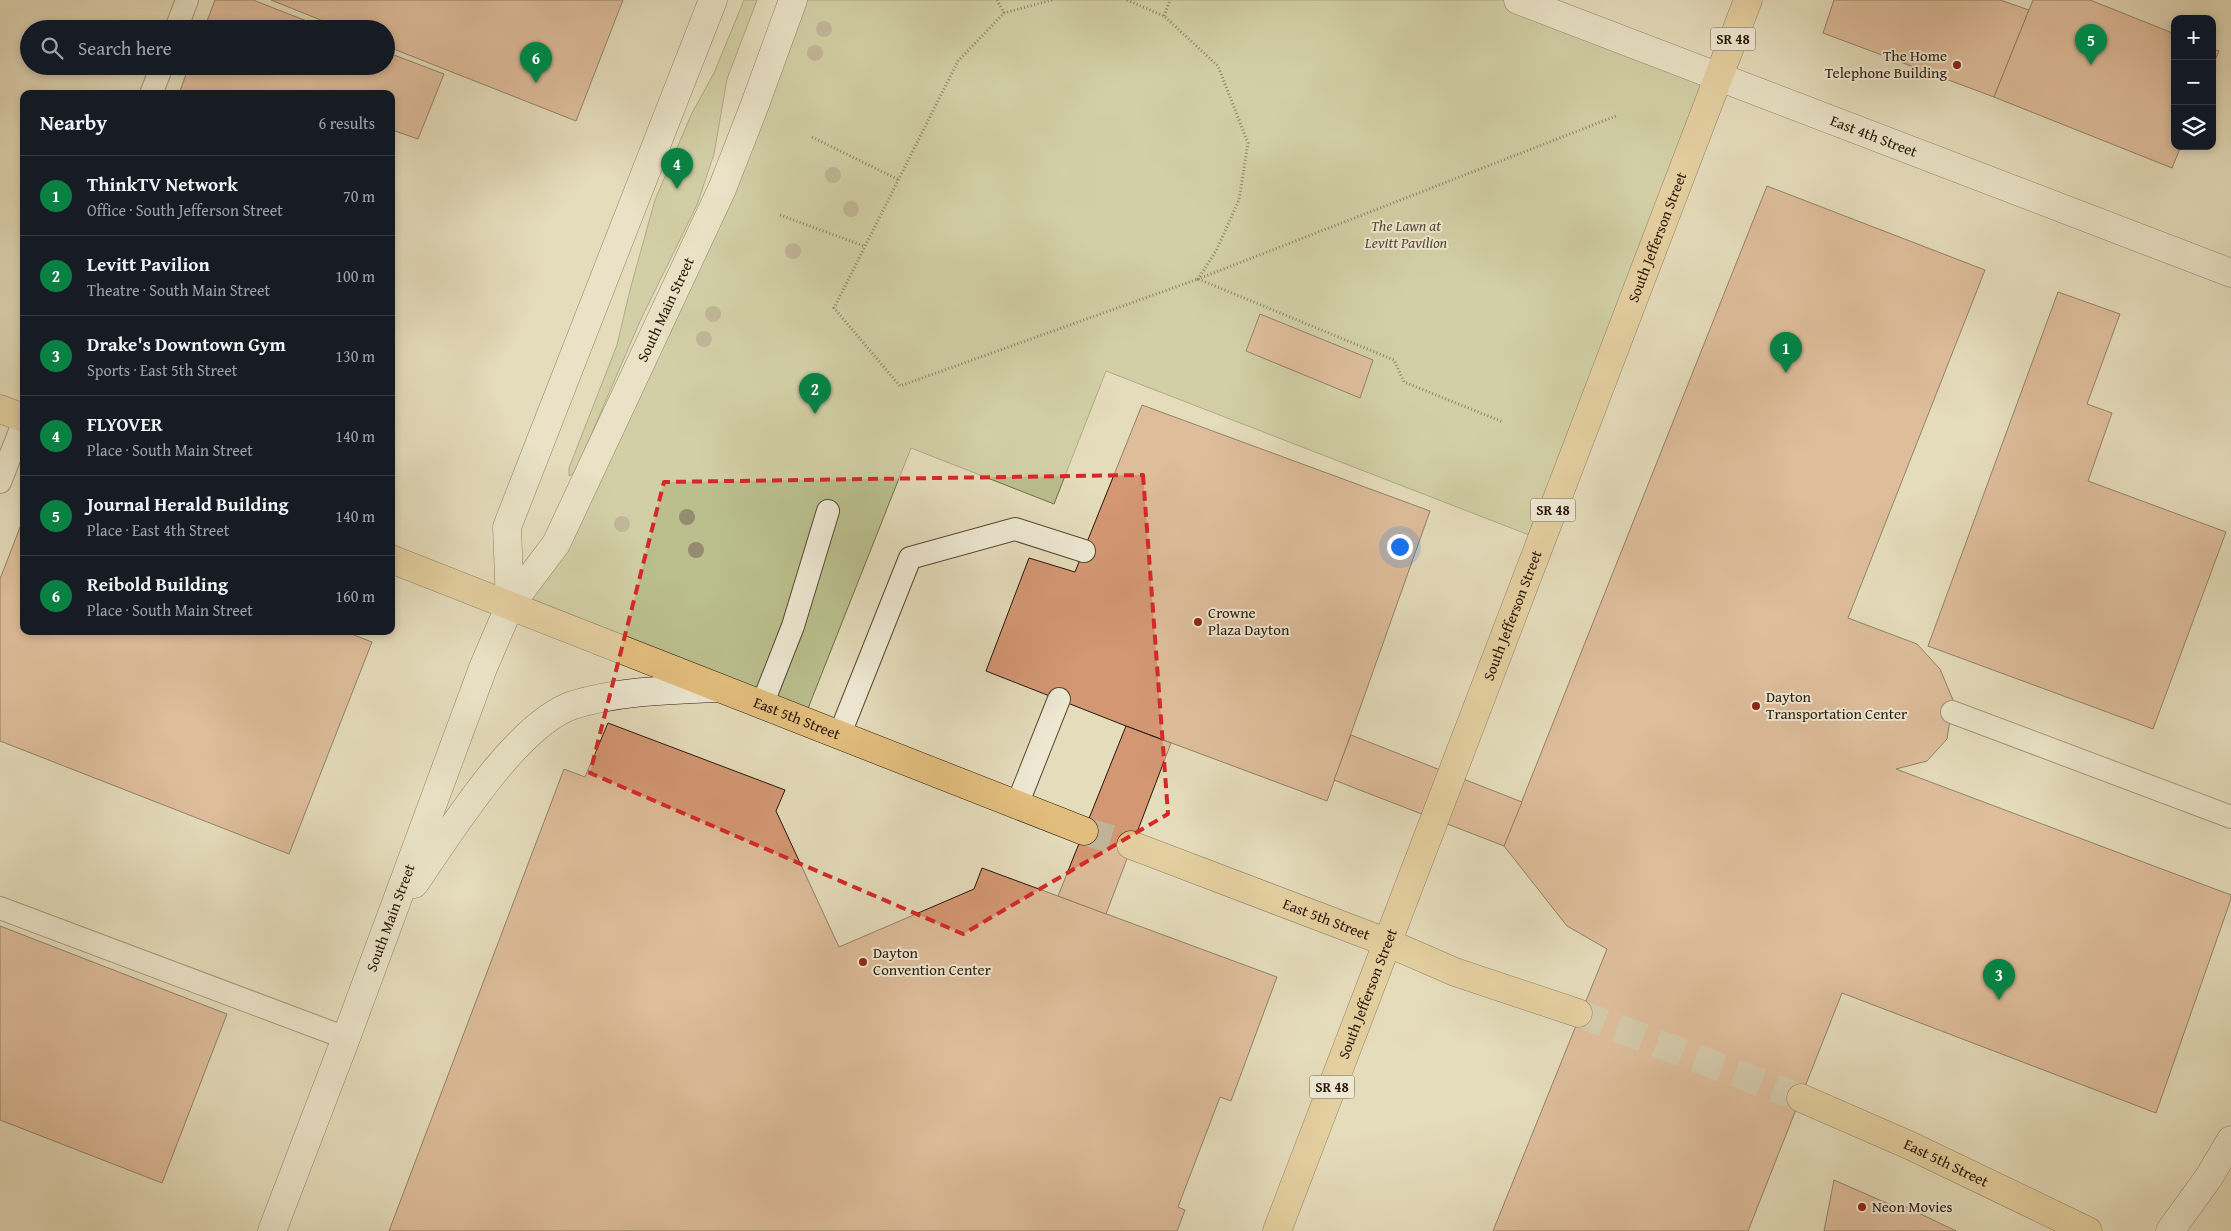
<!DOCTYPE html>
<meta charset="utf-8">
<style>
body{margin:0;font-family:"Gentium Book Plus",serif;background:#20242c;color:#f1f3f6}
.controls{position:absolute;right:15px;top:15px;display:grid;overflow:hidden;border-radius:10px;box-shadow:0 2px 8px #0003}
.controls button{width:45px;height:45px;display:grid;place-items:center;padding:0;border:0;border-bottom:1px solid #363941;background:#171b24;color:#f1f3f6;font:25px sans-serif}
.you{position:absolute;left:1399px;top:546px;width:18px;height:18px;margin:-12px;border:4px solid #fff;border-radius:50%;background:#1a73e8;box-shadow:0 0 0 8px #1a73e833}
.badge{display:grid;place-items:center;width:32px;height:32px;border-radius:50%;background:#0b8043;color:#fff;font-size:16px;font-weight:700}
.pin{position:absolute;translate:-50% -41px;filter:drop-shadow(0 1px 2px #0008)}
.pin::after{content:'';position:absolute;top:26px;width:18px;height:15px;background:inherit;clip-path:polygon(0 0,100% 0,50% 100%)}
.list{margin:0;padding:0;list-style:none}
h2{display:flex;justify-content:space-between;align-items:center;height:65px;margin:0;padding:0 20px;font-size:21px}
h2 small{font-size:16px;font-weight:400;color:#9ea1a6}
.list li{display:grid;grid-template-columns:32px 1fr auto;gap:15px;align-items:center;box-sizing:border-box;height:80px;padding:0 20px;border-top:1px solid #363941}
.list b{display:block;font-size:19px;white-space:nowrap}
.list p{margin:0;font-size:16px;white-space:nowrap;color:#9ea1a6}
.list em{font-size:16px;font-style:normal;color:#9ea1a6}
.icon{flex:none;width:28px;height:28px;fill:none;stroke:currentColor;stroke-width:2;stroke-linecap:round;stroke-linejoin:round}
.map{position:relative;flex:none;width:2231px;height:1231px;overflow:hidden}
.search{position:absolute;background:#171b24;box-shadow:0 2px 8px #0003;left:20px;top:20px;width:375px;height:55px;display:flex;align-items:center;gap:12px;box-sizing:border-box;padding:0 18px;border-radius:28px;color:#9ea1a6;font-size:19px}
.panel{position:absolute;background:#171b24;box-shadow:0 2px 8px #0003;left:20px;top:90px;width:375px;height:545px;border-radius:10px}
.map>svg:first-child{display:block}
.green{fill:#babf8d;stroke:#726a4a}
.building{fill:#d49774;stroke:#291607}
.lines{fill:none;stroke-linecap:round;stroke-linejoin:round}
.primary-tunnel{stroke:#bfb497;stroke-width:28;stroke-dasharray:28 14;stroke-linecap:butt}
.lane-casing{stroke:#584834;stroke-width:24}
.secondary-casing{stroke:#291607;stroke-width:29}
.primary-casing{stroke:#291607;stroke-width:29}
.path{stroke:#291607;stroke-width:3;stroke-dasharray:1 2.5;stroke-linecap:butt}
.lane{stroke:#eee8d3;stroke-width:22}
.secondary{stroke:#eee8d3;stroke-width:28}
.primary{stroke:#e2be7e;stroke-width:28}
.tree{fill:#958b6e}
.marked{fill:none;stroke:#d62828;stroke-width:4;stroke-dasharray:10 6;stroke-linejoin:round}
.poi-dot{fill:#8f2418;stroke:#eee8d3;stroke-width:2}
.labels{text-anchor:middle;stroke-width:4;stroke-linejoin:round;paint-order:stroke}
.shield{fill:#eee8d3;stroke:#645544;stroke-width:1}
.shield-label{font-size:14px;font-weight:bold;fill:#291607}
.poi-label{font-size:15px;fill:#291607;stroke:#eee8d3;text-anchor:start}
.street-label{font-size:15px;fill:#291607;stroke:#eee8d3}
.park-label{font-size:15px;font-style:italic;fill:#54492f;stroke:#eee8d3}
</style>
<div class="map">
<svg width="2231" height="1231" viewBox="0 0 2231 1231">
<rect width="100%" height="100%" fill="#e5dcbb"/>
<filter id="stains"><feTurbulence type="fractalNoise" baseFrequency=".004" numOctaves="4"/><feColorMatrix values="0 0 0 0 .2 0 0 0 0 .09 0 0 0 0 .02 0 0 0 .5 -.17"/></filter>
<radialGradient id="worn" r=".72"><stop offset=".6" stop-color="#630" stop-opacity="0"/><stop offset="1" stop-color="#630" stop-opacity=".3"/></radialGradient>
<g class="green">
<path d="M744,0H757L727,79L714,154L697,205L641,319L575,472L569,476V468L617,345L630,290L655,200L691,115L714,73Z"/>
<path d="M793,0H1518L1719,78L1542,540L1106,371L1054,504L911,448L803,721L510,605L556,544Z"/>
</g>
<g class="building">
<path d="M215,0H253L327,29H204Z"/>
<path d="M271,0H623L576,121L386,46V29H343Z"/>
<path d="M1834,0H2000L2029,10L1994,97L1823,33Z"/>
<path d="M2033,0H2090L2175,34V146H2181L2172,168L1994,97Z"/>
<path d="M2212,49L2219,51L2212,67Z"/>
<path d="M386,52L444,74L418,139L392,130L391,132V94H179L189,66H386Z"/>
<path d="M1767,186L1985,270L1848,618L1917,644L1940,669L1953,700L1947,739L1927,761L1896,769L2231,895V899L2156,1113L1842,993L1748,1231H1493L1607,949L1567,926L1504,846Z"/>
<path d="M2058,292L2120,314L2087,404L2112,413L2088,481L2226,532L2153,729L1928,646Z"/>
<path d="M1260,314L1373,360L1360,398L1246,351Z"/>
<path d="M1142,405L1430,511L1327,801L1126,726L986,671L1029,558L1075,572Z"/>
<path d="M24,517V631H344L372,642L289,854L0,741V579Z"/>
<path d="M608,723L785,790L776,811L839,947L974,889L982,868L1277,977L1231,1101L1220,1097L1178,1207L1185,1210L1177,1231H389L564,769L585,777Z"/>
<path d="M1126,726L1171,743L1106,914L1058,896Z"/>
<path d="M1351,735L1522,802L1504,846L1334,780Z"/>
<path d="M0,926L227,1014L162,1183L0,1120Z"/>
<path d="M1834,1180L1900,1209L1902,1205L1956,1231H1824Z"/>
</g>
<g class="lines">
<g class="primary-tunnel">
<path d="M1084,831L1131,845"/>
<path d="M1578,1013L1801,1098"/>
</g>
<g class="lane-casing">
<g id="lane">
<path d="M176,29L187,0"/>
<path d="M151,94L162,66"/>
<path d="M0,482L24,421"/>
<path d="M762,705L793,626L828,511"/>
<path d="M1952,712L2231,817"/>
<path d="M839,736L910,558L1015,529L1084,551"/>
<path d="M1017,805L1059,699"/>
<path d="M0,908L346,1038"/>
</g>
</g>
<g class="secondary-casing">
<g id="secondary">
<path id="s1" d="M1518,0L2231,273"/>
<path d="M510,605L507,527L713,0"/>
<path d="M414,884C449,834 515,725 573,705C619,691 668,690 715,688"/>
<path id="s2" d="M272,1231L346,1038L483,668L510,605L556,544L722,189L754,107L793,0"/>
<path d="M2170,1231L2209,1177L2231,1140"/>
</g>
</g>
<g class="primary-casing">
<g id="primary">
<path d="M0,409L24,418"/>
<path id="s3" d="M391,559L1084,831"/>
<path id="s4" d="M1131,845L1386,942L1455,972L1578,1013"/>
<path id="s5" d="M1801,1098L1911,1146L2088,1231"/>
<path id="s6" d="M1277,1231L1748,0"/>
</g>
</g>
<g class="path">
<path d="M997,0L1004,13"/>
<path d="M1052,0L1004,13L958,61L834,308L900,386L1198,279L1394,360L1404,382L1503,422"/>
<path d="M1127,0L1164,16L1218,66L1248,143L1239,200L1216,251L1198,279L1616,116"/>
<path d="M1164,16L1170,0"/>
<path d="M812,137L899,180"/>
<path d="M780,215L864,246"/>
</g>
<use href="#lane" class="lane"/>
<use href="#secondary" class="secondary"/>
<use href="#primary" class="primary"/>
</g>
<g class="tree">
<circle cx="824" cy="29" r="8"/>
<circle cx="815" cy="53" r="8"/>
<circle cx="833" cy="175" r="8"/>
<circle cx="851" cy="209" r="8"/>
<circle cx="793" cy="251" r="8"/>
<circle cx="713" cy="314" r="8"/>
<circle cx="704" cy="339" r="8"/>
<circle cx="687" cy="517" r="8"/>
<circle cx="622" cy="524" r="8"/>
<circle cx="696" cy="550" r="8"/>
</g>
<path d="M0 0H2231V1231H0ZM1143,475L1168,814L963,934L590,773L664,482Z" fill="#e5dcbb" fill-opacity=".55" fill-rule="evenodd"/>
<path class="marked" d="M1143,475L1168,814L963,934L590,773L664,482Z"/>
<g class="poi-dot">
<circle cx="1957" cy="65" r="5"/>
<circle cx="1198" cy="622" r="5"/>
<circle cx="1756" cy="706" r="5"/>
<circle cx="863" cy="962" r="5"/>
<circle cx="1862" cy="1207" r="5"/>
</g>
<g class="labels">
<g class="shield">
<rect x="1710.5" y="27.5" width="45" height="23" rx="4"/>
<rect x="1530.5" y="498.5" width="45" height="23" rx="4"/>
<rect x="1309.5" y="1075.5" width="45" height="23" rx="4"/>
</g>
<g class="shield-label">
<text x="1733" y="44">SR 48</text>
<text x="1553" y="515">SR 48</text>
<text x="1332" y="1092">SR 48</text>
</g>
<g class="poi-label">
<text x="1947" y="61" text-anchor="end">The Home<tspan x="1947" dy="17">Telephone Building</tspan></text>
<text x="1208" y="618">Crowne<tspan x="1208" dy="17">Plaza Dayton</tspan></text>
<text x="1766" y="702">Dayton<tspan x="1766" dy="17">Transportation Center</tspan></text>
<text x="873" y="958">Dayton<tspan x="873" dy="17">Convention Center</tspan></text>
<text x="1872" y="1212">Neon Movies</text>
</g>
<g class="street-label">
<text dy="5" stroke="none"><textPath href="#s1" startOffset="381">East 4th Street</textPath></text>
<text dy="5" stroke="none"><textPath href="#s6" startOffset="1064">South Jefferson Street</textPath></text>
<text dy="5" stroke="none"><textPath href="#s2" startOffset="1005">South Main Street</textPath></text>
<text dy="5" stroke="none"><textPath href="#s6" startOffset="659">South Jefferson Street</textPath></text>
<text dy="5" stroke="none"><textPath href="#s3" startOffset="436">East 5th Street</textPath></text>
<text dy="5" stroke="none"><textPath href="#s2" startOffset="335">South Main Street</textPath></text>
<text dy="5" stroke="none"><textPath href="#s4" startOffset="209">East 5th Street</textPath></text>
<text dy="5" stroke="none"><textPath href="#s6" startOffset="254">South Jefferson Street</textPath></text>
<text dy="5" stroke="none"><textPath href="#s5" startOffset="159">East 5th Street</textPath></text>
</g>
<g class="park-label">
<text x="1406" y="231">The Lawn at<tspan x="1406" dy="17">Levitt Pavilion</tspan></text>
</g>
</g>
<rect width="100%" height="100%" filter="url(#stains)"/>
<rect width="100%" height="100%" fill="url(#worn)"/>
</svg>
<div class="controls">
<button>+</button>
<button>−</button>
<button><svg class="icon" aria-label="layers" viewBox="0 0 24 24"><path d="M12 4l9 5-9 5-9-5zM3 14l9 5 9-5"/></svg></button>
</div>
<div class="you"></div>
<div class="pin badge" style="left:1786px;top:373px">1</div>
<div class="pin badge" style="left:815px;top:414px">2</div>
<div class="pin badge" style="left:1999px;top:1000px">3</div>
<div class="pin badge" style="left:677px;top:189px">4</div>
<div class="pin badge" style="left:2091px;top:65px">5</div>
<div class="pin badge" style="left:536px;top:83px">6</div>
<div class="search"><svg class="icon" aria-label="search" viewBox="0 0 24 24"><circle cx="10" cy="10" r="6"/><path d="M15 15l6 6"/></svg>Search here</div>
<section class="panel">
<h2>Nearby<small>6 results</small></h2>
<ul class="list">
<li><span class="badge">1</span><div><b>ThinkTV Network</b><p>Office · South Jefferson Street</p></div><em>70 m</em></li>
<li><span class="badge">2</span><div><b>Levitt Pavilion</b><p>Theatre · South Main Street</p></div><em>100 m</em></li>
<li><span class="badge">3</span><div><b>Drake's Downtown Gym</b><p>Sports · East 5th Street</p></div><em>130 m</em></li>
<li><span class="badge">4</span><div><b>FLYOVER</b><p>Place · South Main Street</p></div><em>140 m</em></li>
<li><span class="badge">5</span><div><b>Journal Herald Building</b><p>Place · East 4th Street</p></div><em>140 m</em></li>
<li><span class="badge">6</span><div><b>Reibold Building</b><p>Place · South Main Street</p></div><em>160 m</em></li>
</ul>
</section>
</div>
